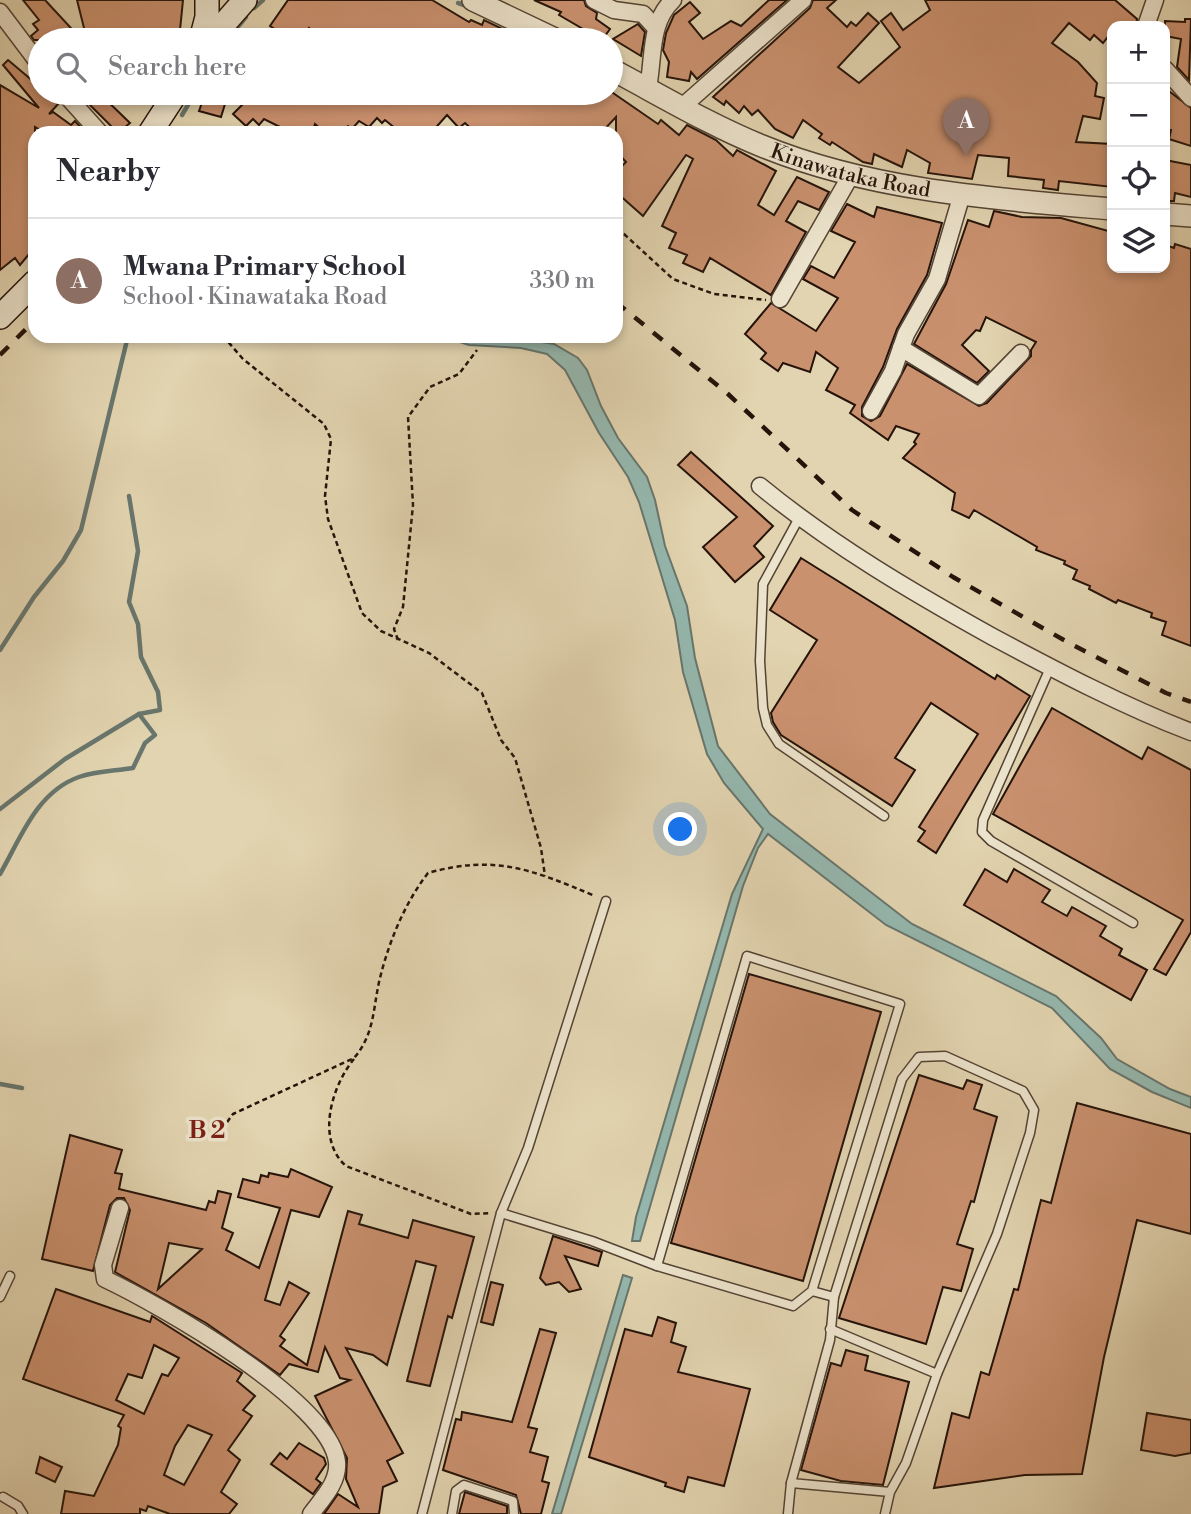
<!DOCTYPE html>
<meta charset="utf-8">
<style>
body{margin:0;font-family:"Libre Bodoni",serif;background:#f2f2f3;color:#2b2b33}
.controls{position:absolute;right:21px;top:21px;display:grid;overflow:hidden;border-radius:14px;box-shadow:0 4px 10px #0003}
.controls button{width:63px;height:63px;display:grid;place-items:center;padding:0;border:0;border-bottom:2px solid #e1e1e2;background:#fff;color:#2b2b33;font:35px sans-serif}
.you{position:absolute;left:681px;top:830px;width:24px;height:24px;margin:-18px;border:5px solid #fff;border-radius:50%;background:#1a73e8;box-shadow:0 0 0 10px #1a73e833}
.badge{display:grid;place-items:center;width:46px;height:46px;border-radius:50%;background:#db2777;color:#fff;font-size:23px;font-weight:700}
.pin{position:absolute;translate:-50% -58px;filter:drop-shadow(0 2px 4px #0008)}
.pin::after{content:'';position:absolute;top:37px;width:24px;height:21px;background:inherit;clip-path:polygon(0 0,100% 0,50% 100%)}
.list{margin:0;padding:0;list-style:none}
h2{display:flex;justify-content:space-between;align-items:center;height:91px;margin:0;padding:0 28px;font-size:30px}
h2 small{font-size:23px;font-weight:400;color:#7c7c81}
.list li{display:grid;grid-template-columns:46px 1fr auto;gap:21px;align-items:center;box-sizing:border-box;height:126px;padding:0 28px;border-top:2px solid #e1e1e2}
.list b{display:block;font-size:26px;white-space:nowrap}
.list p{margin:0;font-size:23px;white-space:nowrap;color:#7c7c81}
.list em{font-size:23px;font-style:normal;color:#7c7c81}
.icon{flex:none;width:38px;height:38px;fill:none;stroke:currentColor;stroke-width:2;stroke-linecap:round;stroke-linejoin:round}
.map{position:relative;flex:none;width:1191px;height:1514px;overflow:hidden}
.search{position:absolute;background:#fff;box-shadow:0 4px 10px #0003;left:28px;top:28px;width:595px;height:77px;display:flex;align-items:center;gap:18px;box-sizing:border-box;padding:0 24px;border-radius:38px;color:#7c7c81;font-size:26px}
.panel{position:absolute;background:#fff;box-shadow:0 4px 10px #0003;left:28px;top:126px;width:595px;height:217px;border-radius:21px}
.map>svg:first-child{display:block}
.water{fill:#95b8af;stroke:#68766d;stroke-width:2}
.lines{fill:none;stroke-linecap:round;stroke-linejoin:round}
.stream{stroke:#68766d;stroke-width:4.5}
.building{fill:#ca916f;stroke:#25130a;stroke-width:2;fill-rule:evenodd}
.service-casing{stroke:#544334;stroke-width:11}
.minor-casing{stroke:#544334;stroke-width:19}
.tertiary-casing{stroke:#544334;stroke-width:24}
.secondary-casing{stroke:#25130a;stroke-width:26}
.path{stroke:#25130a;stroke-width:2.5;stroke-dasharray:5 3.5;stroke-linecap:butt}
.service{stroke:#ece3cc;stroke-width:8}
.minor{stroke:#ece3cc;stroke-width:16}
.tertiary{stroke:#ece3cc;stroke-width:21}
.secondary{stroke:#ece3cc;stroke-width:23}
.rail{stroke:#25130a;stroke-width:4.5;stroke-dasharray:12 12;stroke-linecap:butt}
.labels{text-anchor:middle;stroke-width:7;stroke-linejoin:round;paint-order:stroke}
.street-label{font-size:21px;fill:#25130a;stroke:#ece3cc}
.quarter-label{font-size:24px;font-weight:bold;fill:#7a1f14;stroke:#ece3cc}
</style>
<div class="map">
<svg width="1191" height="1514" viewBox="0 0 1191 1514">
<rect width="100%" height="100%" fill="#e2d4b0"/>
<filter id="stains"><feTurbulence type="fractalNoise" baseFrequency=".00286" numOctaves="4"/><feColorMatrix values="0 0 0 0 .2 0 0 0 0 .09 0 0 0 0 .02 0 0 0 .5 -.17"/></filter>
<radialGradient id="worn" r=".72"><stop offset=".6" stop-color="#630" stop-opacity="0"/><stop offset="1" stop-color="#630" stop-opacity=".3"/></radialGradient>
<g class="water">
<path d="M441,336L529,340L554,344L578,358L587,370L601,406L618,438L647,477L655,500L665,546L687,606L695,658L718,746L770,814L912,924L1056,996L1101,1038L1117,1059L1170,1089L1191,1097V1108L1152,1092L1110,1069L1052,1008L886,925L768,834L758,848L743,886L640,1241H632L636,1217L732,894L763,829L724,783L707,754L683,672L675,620L639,502L628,477L599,433L565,370L547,354L521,348L469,345Z"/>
<path d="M623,1275L632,1278L561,1514H552Z"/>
</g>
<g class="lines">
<g class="stream">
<path d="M458,3L470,7"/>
<path d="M254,8L263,0"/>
<path d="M227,40L246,17"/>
<path d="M193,96L195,93"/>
<path d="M182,115L189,103"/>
<path d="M0,650L34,597L63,561L81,530L128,336"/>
<path d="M0,809L65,759L139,714L160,710L158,692L141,657L138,624L129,602L138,551L129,496"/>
<path d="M0,874C20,840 36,792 79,777C96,771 115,771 133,768L145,743L155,735L139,714"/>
<path d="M0,1084L22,1088"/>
</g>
</g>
<g class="building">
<path d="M23,0H45L82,40H34L31,36L38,30L33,24L39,20Z"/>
<path d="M77,0H183L179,40H87Z"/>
<path d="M288,0H432L469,22L471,20L482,25L484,20L511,33L508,40H323L309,28L304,40H279L284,35L270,26Z"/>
<path d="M534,0H584L586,6L597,13L596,19L610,29L602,40L559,15L561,12Z"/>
<path d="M769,0H787L697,79L691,72L689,81L667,77L669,62L663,50L666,33L674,15L690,2L700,13L689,22L703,39L731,21L741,26Z"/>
<path d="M813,0H836L827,8L847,27L851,22L856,26L868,13L879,23L838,67L859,83L900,47L881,21L891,13L903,30L930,10L925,0H1115L1137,19L1136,26H1112V43L1107,38L1103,43L1094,35L1090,40L1069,23L1052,43L1078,62L1097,83L1095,96L1104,98L1100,119L1083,116L1076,142L1112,144V187L1059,181L1058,190L1043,188L1044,180L1008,176L1009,158L978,155L972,179L928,173L930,163L907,150L902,167L874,154L872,164L863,162L832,142L830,145L819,138L822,134L803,120L793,138L775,129L758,110L752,115L744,106L739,113L726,101L724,105L713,97L810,8Z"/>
<path d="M1185,19H1191L1189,80L1177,67L1181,39L1165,36V21L1185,22Z"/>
<path d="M638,24L645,32L641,56L613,39Z"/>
<path d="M8,60L40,87V93H54L59,103L49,114L53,112L71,125L75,121L86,133H45L35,127V262L29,254L20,265L15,258L0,270V85L39,108L3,65Z"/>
<path d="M1165,88L1191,108V146L1169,139L1171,130L1165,129Z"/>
<path d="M78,93H99L130,123L118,133Z"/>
<path d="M254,93H613L658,124L661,120L679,135L687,125L716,140L733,156L737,150L776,171L758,205L774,215L797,177L829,192L819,210L798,201L786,221L806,232L771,295L710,258L703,272L683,263L687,255L669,248L676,233L662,226L693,159L686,155L643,216L616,192V172L626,162L616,151V117L601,133H476L465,123L459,128L447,115L431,133H401L385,120L382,123L377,118L369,127L359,121L352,129L348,126L342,133H325L315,124L312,133H292L264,119L259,125L253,119L246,126L233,114Z"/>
<path d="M204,97L225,104L221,117L199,111Z"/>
<path d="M1165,160L1191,165V197L1175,193L1174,201H1165Z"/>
<path d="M847,204L874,217L877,207L942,223L927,275L897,329L883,367L862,407V416L871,421L880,416L907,364L979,406L987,403L1031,356V350L1036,342L986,317L980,331L976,330L962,345L989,371L977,383L914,344L946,284L968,220L989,227L994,211L1022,217L1061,218L1112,232V268H1165V245L1174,248L1175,244L1191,249V646L1162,635L1166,622L1151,617L1152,613L1118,600L1116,603L1089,589L1090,586L1073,579L1077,570L1064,564L1065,561L1036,550L1037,547L974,510L969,518L952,510L955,493L903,458L916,444L914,442L919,434L896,426L888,440L850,413L855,405L826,390L838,368L816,352L810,372L783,363L778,371L761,359L766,353L745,334L771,303L816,331L838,298L803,279L811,266L834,278L855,242L831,231Z"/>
<path d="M691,452L773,526L754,546L764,557L735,582L703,547L737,517L678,465Z"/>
<path d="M801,558L995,679L997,675L1030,696L936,853L918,841L925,831L919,827L978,734L931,703L895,758L915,770L892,806L781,735L773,722L771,713L817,640L770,610Z"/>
<path d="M1052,708L1142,759L1148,747L1191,770V932L1166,975L1154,969L1183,920L993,814Z"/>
<path d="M985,869L1007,882L1014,869L1050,890L1042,902L1067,916L1072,907L1106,926L1100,936L1122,949L1119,955L1147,970L1131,1000L964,905Z"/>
<path d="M749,974L881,1012L803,1281L671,1243Z"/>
<path d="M919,1075L963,1089L967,1080L982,1085L974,1109L997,1117L974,1202L971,1201L957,1244L973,1249L961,1291L943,1287L926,1344L839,1318Z"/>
<path d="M1077,1103L1191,1134V1234L1137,1220L1104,1357L1082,1474L1025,1475L934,1488L952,1413L969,1418L981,1372L989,1375L1014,1289L1018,1290L1041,1200L1051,1203Z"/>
<path d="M70,1135L122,1150L115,1173L122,1174L119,1189L206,1210L209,1201L215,1203L218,1191L231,1194L222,1228L233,1233L226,1250L259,1268L280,1208L238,1197L243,1179L259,1183L261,1175L268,1177L269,1173L288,1177L291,1169L332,1187L319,1217L291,1210L265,1300L280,1305L289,1282L309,1293L280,1336L285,1340L280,1346L307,1365L348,1211L362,1215L359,1224L408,1238L413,1220L474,1237L452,1318L448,1316L430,1386L407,1381L436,1266L416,1261L387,1365L373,1355L346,1348L403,1453L387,1461L397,1481L383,1487L379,1514H324L338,1494L358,1507L346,1479L347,1458L315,1396L350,1380L340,1378L325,1347L318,1372L289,1364L280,1375L206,1323L115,1272L130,1210L124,1198H117L110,1205L93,1271L42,1259ZM169,1243L202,1249L158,1289Z"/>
<path d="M553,1236L602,1252L598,1266L565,1256L581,1289L569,1292L559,1282L546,1285L540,1278Z"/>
<path d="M491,1282L503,1285L493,1325L481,1322Z"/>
<path d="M56,1289L150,1322L152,1316L242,1373L237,1381L255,1396L243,1410L252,1416L228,1450L240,1460L221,1492L237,1504L229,1514H170L148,1506L146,1511L140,1509V1514H61L65,1491L94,1496L118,1445L121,1428L118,1426L124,1415L23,1379ZM154,1345L179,1358L168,1376L162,1374L144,1414L116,1400L128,1374L142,1378ZM188,1425L212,1435L184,1485L164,1475L175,1446Z"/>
<path d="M658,1317L676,1323L671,1342L686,1347L678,1372L750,1389L724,1486L688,1477L684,1492L665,1486L666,1483L589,1457L625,1329L652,1336Z"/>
<path d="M540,1329L556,1333L528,1427L537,1429L530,1452L548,1457L542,1481L549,1483L541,1514H521L516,1495L443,1470L456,1419L461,1420L462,1412L512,1422Z"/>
<path d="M846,1350L868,1356L865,1370L909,1382L883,1485L841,1481L801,1470L831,1363L841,1366Z"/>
<path d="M1147,1413L1191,1420V1453L1175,1456L1141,1450Z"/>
<path d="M299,1443L324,1458L326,1464L316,1479L321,1483L313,1494L271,1464L280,1453L287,1459Z"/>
<path d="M40,1457L62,1467L55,1482L36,1473Z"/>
<path d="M465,1492L507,1506V1514H459Z"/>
</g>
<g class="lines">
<g class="service-casing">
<g id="service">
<path d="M799,518L763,584L760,661L763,708L767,725L779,744L884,816"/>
<path d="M1050,668L983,820L982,832L991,841L1133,923"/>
<path d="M606,901L528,1148L501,1213L592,1241L657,1266"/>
<path d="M812,1291L900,1004L747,956L657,1266L793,1306L812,1291L834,1297"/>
<path d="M0,1297L10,1276"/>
<path d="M830,1329L937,1374"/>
<path d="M3,1497L18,1506L23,1514"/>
<path d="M422,1514L501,1213"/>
<path d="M452,1514L456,1491L464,1485L513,1501L514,1514"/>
<path d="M788,1514L791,1483"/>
<path d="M885,1514L890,1492L906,1463L937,1374L997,1234L1030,1133L1034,1110L1023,1091L945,1056L919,1057L902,1079L834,1297L830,1340L791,1483L890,1492"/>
</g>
</g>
<g class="minor-casing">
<g id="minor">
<path d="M594,0L614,10L643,14L655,27"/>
<path d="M0,12L40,65"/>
<path d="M1146,26L1155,0"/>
<path d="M1165,69L1191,98"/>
<path d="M648,88C654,57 649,23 673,0"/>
<path d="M64,93L100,133"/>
<path d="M683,106L803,0"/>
<path d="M780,299L851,175"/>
<path d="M901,348L979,396L1021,353"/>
<path d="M871,411L893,371L906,334L937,279L962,194"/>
<path d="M760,486C832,545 912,592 993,637C1057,671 1123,706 1191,732"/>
<path d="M120,1208L103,1265L105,1279C158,1304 330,1401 337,1462C339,1482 322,1499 311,1514"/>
</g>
</g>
<g class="tertiary-casing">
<g id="tertiary">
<path d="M473,0L557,40"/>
<path id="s1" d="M611,69C660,95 710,125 762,146C872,191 995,199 1112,209"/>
<path d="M1165,214L1191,216"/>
</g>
</g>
<g class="secondary-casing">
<g id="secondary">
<path d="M201,40L207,17V0"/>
<path d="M210,40L245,0"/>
<path d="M150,133L176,93"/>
<path d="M0,317L35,282"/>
</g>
</g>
<g class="path">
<path d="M616,231L624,234L673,279L714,294L766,300"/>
<path d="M223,336L243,359L324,424L331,439L325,496L328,519L362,613L381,631L429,653L482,693L501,740L515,758L541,848L545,876"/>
<path d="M398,640L394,629L403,607L413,505L408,417L430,387L459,374L477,350"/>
<path d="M354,1059C331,1087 316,1140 346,1166L471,1214L491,1213"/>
<path d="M222,1129L233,1114L354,1058C374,1035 373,1010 379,982C388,944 404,904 428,873C495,854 533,870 595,896"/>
</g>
<use href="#service" class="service"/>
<use href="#minor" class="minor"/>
<use href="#tertiary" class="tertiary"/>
<use href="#secondary" class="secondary"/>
<g class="rail">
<path d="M616,302L728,394L852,510L953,577L1069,643L1166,693L1191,702"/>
<path d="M0,355L35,320"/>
</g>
</g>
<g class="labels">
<g class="street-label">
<text dy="7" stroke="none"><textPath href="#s1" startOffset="262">Kinawataka Road</textPath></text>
</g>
<g class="quarter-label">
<text x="207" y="1138">B 2</text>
</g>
</g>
<rect width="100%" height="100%" filter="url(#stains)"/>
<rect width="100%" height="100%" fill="url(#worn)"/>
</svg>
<div class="controls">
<button>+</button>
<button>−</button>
<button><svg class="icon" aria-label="locate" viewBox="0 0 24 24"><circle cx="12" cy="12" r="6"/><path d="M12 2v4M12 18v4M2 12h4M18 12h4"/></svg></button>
<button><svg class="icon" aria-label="layers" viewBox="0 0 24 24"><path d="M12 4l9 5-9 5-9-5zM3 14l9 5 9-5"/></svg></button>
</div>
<div class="you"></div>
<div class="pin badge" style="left:966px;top:156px;background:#8d6e63">A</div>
<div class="search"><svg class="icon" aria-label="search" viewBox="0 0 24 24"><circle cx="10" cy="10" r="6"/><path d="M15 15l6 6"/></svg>Search here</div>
<section class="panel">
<h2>Nearby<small></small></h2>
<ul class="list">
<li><span class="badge" style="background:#8d6e63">A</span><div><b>Mwana Primary School</b><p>School · Kinawataka Road</p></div><em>330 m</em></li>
</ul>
</section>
</div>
